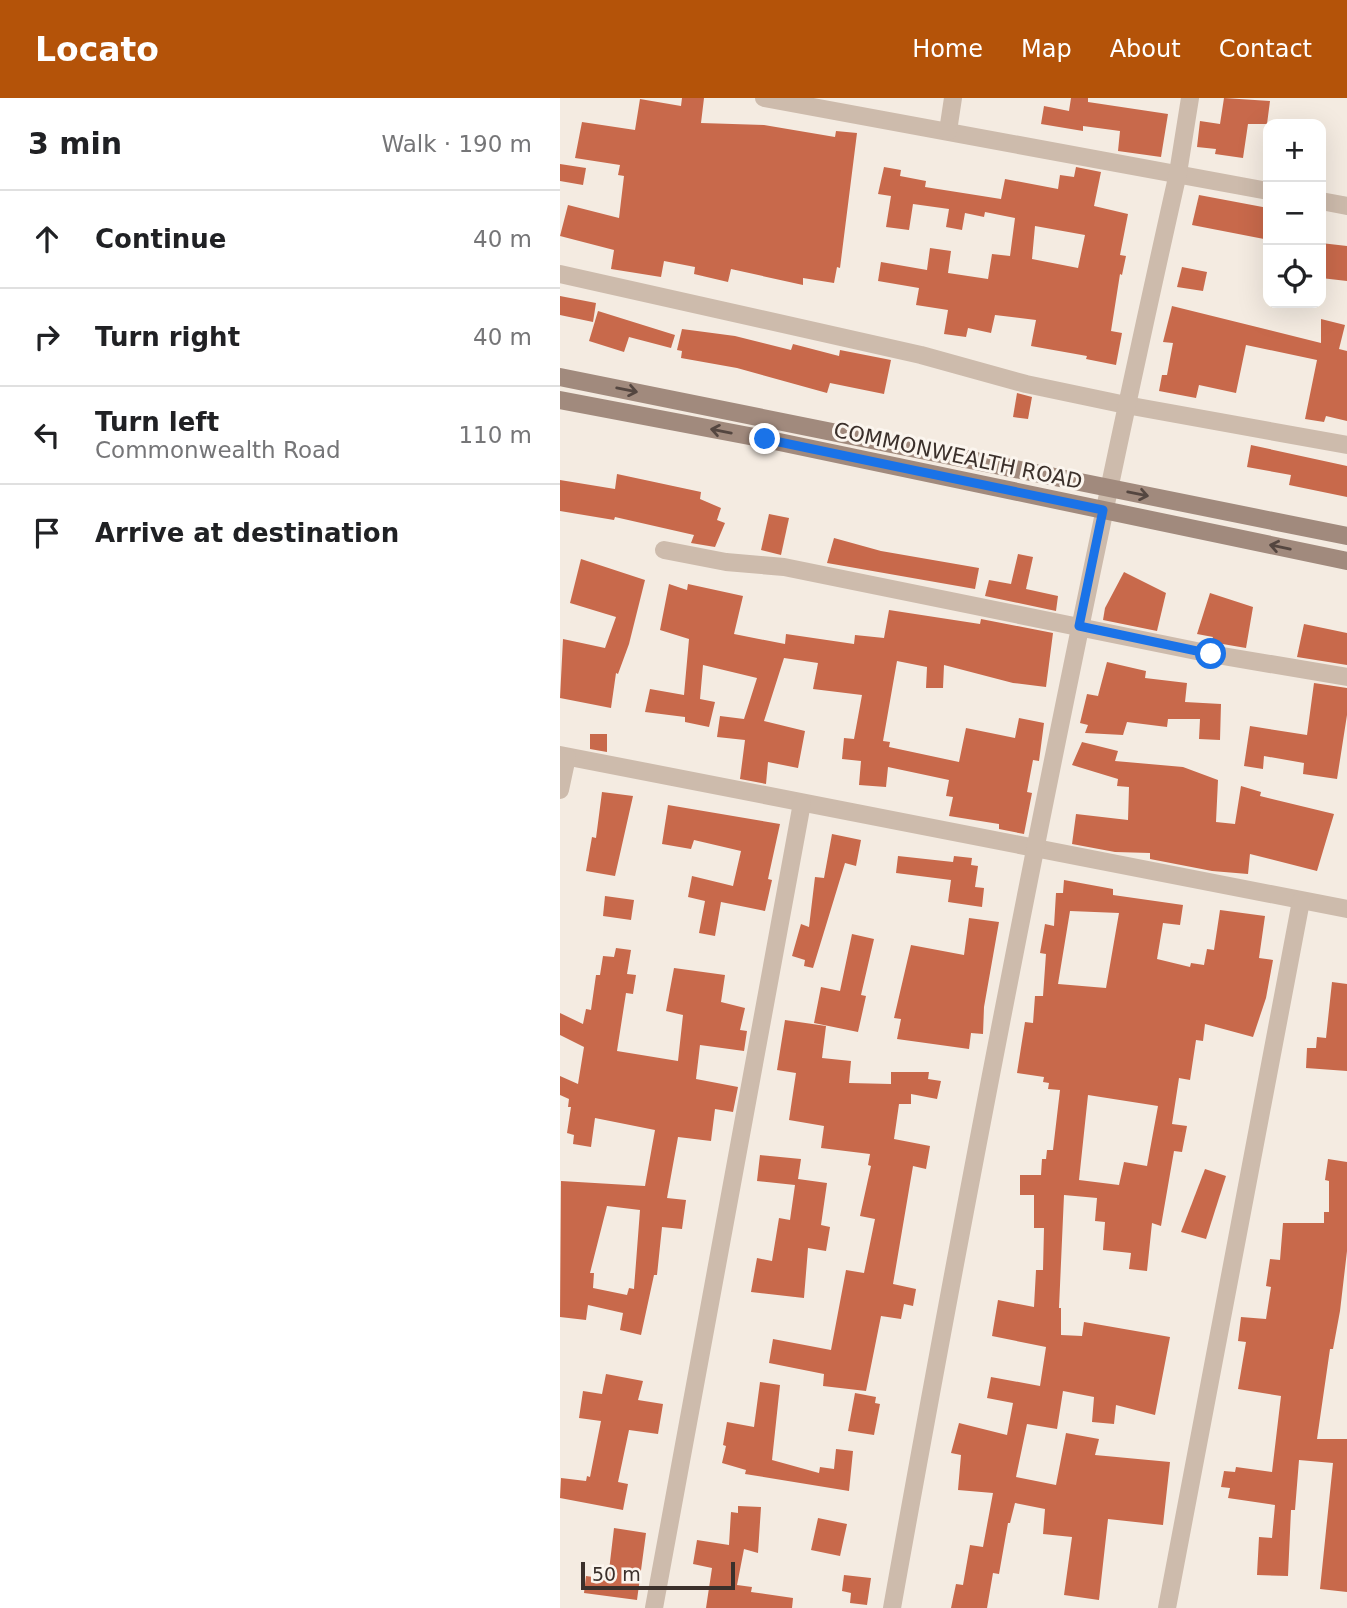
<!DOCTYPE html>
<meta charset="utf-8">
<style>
body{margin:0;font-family:"DejaVu Sans",sans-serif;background:#f6f6f6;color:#202124}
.controls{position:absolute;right:21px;top:21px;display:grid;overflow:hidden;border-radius:14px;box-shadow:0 7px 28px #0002}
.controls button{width:63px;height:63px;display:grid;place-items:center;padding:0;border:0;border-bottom:2px solid #e0e0e0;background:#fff;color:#202124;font:35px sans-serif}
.scale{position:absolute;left:21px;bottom:18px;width:154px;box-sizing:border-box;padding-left:7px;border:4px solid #3b302b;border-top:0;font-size:19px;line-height:24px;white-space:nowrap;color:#3b302b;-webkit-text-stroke:5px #fbf5ee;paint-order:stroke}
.stop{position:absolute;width:21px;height:21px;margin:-16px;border:5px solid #1a73e8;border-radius:50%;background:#fff}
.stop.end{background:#1a73e8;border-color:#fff;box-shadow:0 2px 7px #0008}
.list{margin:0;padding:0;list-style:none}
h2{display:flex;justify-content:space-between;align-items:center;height:91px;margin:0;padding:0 28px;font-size:30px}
h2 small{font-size:23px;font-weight:400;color:#757577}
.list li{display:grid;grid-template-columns:46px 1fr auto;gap:21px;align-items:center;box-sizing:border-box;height:98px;padding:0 28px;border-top:2px solid #e0e0e0}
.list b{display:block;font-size:26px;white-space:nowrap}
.list p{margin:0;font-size:23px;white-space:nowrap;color:#757577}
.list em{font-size:23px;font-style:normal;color:#757577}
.icon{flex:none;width:38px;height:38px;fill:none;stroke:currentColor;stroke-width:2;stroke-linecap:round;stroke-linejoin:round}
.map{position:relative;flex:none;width:787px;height:1510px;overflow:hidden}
header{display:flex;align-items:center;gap:42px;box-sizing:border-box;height:98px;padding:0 35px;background:#b45309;color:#fff}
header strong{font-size:33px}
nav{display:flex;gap:38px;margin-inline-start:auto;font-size:24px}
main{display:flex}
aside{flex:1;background:#fff}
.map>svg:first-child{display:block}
.building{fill:#c8694b;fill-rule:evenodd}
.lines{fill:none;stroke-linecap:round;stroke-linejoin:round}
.street{stroke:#cdbbac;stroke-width:18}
.secondary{stroke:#a18a7d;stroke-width:18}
.oneway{stroke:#544640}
.route{stroke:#1a73e8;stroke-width:9}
.labels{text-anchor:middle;stroke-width:6;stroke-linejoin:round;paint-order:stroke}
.street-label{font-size:21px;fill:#3b302b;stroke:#fbf5ee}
</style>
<header>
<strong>Locato</strong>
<nav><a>Home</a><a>Map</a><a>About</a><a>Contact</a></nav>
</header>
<main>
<aside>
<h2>3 min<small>Walk · 190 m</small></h2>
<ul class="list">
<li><svg class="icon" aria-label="ahead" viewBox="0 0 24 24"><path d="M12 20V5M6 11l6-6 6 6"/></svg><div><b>Continue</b></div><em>40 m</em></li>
<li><svg class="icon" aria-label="right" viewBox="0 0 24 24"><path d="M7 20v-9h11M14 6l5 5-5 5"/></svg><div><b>Turn right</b></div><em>40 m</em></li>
<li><svg class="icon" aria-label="left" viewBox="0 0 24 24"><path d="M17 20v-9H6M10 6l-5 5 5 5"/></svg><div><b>Turn left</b><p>Commonwealth Road</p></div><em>110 m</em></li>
<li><svg class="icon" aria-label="arrive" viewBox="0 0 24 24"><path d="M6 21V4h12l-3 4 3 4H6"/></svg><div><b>Arrive at destination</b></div></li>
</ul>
</aside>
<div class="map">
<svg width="787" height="1510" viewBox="0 0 787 1510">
<rect width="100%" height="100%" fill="#f4ebe1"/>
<g class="building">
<path d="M122,0H144L141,25L204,27L275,39L276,33L297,35L280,170L277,169L274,185L243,180V187L171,171L168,184L134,176L135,169L104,163L101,179L51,171L54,152L0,138L8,107L59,120L64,78L58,77L60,67L15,60L22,24L75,32L80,1L121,8Z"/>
<path d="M511,0H528V4L608,16L601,59L558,53L560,33L523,28V33L481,26L484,8L509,13Z"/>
<path d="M664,0L710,3L707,26H688L683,60L655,56L656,51L637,49L640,23L660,26Z"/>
<path d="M0,66L26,70L23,87L0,83Z"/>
<path d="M324,69L341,72L340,78L366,83L365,89L441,101L445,81L498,91L500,77L514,79L516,69L541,74L534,108L568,116L560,157L566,158L562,177L560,176L551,233L562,235L556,267L526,261L527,258L471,248L476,222L435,217L431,235L408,230L406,239L384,236L388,212L356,207L359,190L318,183L321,164L367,172L370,150L391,153L388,175L428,181L432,156L450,158L455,120L425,114L424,119L405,115L402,132L386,129L389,111L353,106L349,132L326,129L331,98L318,96ZM475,128L525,137L518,170L472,161Z"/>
<path d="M639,97L708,110L704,141L632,127Z"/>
<path d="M761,145L787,148V183L761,180Z"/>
<path d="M622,169L647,174L643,193L617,189Z"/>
<path d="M0,198L36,205L33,224L0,217Z"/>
<path d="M612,208L761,245V221L785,227L779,251L787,253V323L766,318L764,324L745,321L757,262L686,247L676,295L639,287L636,300L599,293L602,277H607L613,245L603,244Z"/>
<path d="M38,213L115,237L111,250L69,239L64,254L29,243Z"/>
<path d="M122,231L175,238L231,252L233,246L279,258L280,252L331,262L324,296L270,285L267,295L177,270L121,260L122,253L117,252Z"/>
<path d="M457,295L472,299L468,321L453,319Z"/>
<path d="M691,347L787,368V399L729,387L731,377L687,369Z"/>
<path d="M57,376L141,394L140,401L161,410L157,422L165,425L155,449L131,445L134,437L55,419L54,422L0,413V382L55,391Z"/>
<path d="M209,416L229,420L221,457L201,452Z"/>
<path d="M274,440L321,453L419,470L415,491L267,465Z"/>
<path d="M458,456L473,459L466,491L498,498L496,513L425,498L429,482L451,486Z"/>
<path d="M21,461L85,482L69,546L58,576L56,575L51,610L0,600L3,541L45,550L56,519L10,505Z"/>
<path d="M564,474L606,495L597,533L543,522L545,510Z"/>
<path d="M109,486L127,492L128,486L183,498L174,536L225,546L226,536L294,546L295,537L324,540L329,512L420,526L421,521L493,535L486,589L453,585L384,567L383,590H366L367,569L337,563L323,643L330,644L329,649L399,664L406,630L455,640L459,620L484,625L479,663L473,662L467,694L472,695L464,736L439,731V726L389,718L393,699L386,698L389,682L328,669L326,689L299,687L301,663L282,661L284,640L294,641L302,597L253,591L258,565L224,560L204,623L245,633L238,670L208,664L206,686L180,681L185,642L157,639L160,618L184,621L197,580L143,567L140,601L155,604L149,629L125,624V619L85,614L90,591L124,597L129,541L100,532Z"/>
<path d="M650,495L693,509L686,550L651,544L653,539L637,536Z"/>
<path d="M744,526L787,535V567L737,559Z"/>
<path d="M547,564L586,573L585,580L627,585L625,604L661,606L660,642L639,641L640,621H608L607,629L567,624L563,637L525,635L528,627L520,625L527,596L538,598Z"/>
<path d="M754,585L787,590V617L777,681L743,676L744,665L704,658L703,671L684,668L690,628L747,637Z"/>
<path d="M30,636H47V654L30,651Z"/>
<path d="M522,644L558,653L555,663L623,669L658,682L656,724L675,726L681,688L701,694L700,698L774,716L757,773L690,756L688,776L652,773L590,761V755L555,754L512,746L516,716L568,722L569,689L557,688L558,681L512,667Z"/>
<path d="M42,694L73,698L55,778L26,773L32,739L36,740Z"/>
<path d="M108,707L220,726L208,781L212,782L205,813L161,804L155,838L139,835L145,803L128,799L132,778L173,788L181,753L134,742L131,751L102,746Z"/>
<path d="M272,736L301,742L296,768L285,765L253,870L244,868L245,862L232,858L241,826L249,829L255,779L264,780Z"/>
<path d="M338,758L393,764L394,758L412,760L411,767L418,768L415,789L424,790L422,809L388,804L391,782L336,775Z"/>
<path d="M504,782L553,791V797L623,807L620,827L603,825L597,861L630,869L631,865L644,867L647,851L654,852L660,812L705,818L699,860L713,862L706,900L693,939L645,926L643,943L636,942L630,982L619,980L612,1026L627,1028L622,1054L614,1053L601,1128L592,1125L587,1173L569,1171L571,1155L543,1152L545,1124L535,1123L537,1100L504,1097L499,1210H501V1237L522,1238L524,1224L610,1239L595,1317L556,1307L554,1326L532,1324L534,1299L503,1293L497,1331L467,1326L456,1379L496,1387L506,1335L539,1341L535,1357L610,1364L603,1427L548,1421L539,1502L504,1497L512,1439L483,1436L485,1411L455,1405L450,1425H448L439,1476L433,1475L427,1510H391L396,1486L403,1487L410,1447L423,1449L433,1395L398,1392L401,1357L391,1355L399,1325L447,1337L453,1305L427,1300L431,1279L480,1288L486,1249L432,1238L438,1202L474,1209L476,1172H483L484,1130H474V1097H460V1077H481L482,1061H486L487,1052H493L500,992L488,991L489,985L483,984L484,979L457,975L465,924L473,925L475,898H483L486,856L480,855L485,826L494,828L496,795H503ZM510,813L559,815L546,890L498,886ZM528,997L598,1008L587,1068L564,1064L559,1087L519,1082Z"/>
<path d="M45,798L74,802L71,822L43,818Z"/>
<path d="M409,820L439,824L424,909L423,936L411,935L409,951L337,941L341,921L334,920L351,847L404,857Z"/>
<path d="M292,836L314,841L301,897L306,898L298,934L254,925L261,889L280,893Z"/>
<path d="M56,850L71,852L67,876L76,877L73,896L66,895L57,953L118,963L123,917L106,913L114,870L165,877L161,904L185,910L180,932L187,933L184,953L140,947L136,981L178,989L173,1014L155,1011L151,1043L118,1039L107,1100L126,1102L122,1131L102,1129L97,1177H94L81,1237L60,1232L63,1215L28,1207L26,1222L0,1219L1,1083L85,1088L95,1032L35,1020L31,1049L13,1046L14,1037L7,1035L11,1009H8L9,1001L0,997V978L18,986L24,949L0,937V915L23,926L26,911L31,912L36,877H40L43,858L54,859ZM47,1108L80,1112L74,1191L69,1190L67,1197L33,1190L34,1175H30Z"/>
<path d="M772,884L787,886V973L746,970L747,950H756L757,939L766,940Z"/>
<path d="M225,922L266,928L262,960L291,963L289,985L331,986V974H369L368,981L381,983L377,1001L351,996V1006H339L334,1041L370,1048L366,1071L353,1068L333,1186L356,1191L353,1208L344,1206L341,1221L321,1218L306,1293L263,1288L264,1276L209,1265L213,1241L271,1252L286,1172L304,1175L315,1121L300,1118L311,1068L308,1067L310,1056L261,1050L264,1028L229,1022L236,975L217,972Z"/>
<path d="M200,1057L241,1061L238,1081L267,1085L261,1127L270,1129L266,1153L248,1150L244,1200L191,1194L197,1160L212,1163L219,1120L230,1122L235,1087L197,1083Z"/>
<path d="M768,1061L787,1064V1153L780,1213L773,1251H770L757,1341H787V1494L760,1491L773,1365L739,1362L735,1412H731L728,1478L697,1477L699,1439L712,1440L715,1407L668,1400L670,1390L661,1389L664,1373L675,1374L676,1369L712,1374L721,1298L678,1291L686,1244L678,1243L681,1219L706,1221L711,1189L706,1188L710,1161L720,1162L723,1125H764V1114H769V1083L765,1082Z"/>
<path d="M645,1071L666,1078L646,1141L621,1134Z"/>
<path d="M46,1276L83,1283L78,1302L103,1306L98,1336L69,1332L58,1384L68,1386L63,1412L0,1400L1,1380L26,1383L27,1378L30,1379L41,1323L19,1320L23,1293L42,1296Z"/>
<path d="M200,1284L220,1287L212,1362L259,1375L260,1369L274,1371L276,1351L293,1353L289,1393L185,1376L186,1372L162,1365L166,1348L163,1347L167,1324L194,1329Z"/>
<path d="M295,1295L316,1299L315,1305L320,1306L314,1337L288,1333Z"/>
<path d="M178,1408L201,1409L198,1455L184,1451L177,1487L192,1489L191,1494L233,1500L232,1510H146L152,1470L133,1466L137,1442L169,1447L171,1414L178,1415Z"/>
<path d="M258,1420L287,1426L280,1458L251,1452Z"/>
<path d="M54,1430L86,1435L77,1502L24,1495L26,1478L48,1481Z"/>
<path d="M284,1477L311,1480L307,1507L290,1505L291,1495L282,1493Z"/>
</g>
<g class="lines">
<g class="street">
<path d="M204,0L708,93"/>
<path d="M388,33L393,0"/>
<path d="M761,103L787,108"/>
<path d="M0,176L361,257L466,286L566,307L787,347"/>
<path d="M104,452L166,464L224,469L651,556L787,579"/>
<path d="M0,657L787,811"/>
<path d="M0,692L7,659"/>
<path d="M94,1510L242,705"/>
<path d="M332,1510C418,1030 511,551 618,75L630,0"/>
<path d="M607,1510L741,803"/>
</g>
<g class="secondary">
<path d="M0,279L787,438"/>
<path d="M0,302L205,341L787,463"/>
</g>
</g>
<defs><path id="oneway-shaft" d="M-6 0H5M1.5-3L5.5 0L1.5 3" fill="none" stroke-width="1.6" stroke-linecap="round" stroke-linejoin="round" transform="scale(1.75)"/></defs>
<g class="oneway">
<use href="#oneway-shaft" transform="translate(67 292) rotate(11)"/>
<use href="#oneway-shaft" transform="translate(161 333) rotate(-169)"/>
<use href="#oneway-shaft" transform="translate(578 396) rotate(11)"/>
<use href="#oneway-shaft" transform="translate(720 449) rotate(-168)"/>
</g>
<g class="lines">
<path class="route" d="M205,341L543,412L519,528L651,556"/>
</g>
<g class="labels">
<g class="street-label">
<text transform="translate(398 358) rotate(12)" y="7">COMMONWEALTH ROAD</text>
</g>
</g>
</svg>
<div class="controls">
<button>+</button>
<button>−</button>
<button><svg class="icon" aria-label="locate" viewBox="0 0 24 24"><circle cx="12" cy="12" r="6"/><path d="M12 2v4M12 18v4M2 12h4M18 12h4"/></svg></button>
</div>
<div class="scale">50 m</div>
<div class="stop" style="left:651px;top:556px"></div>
<div class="stop end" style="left:205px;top:341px"></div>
</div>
</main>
